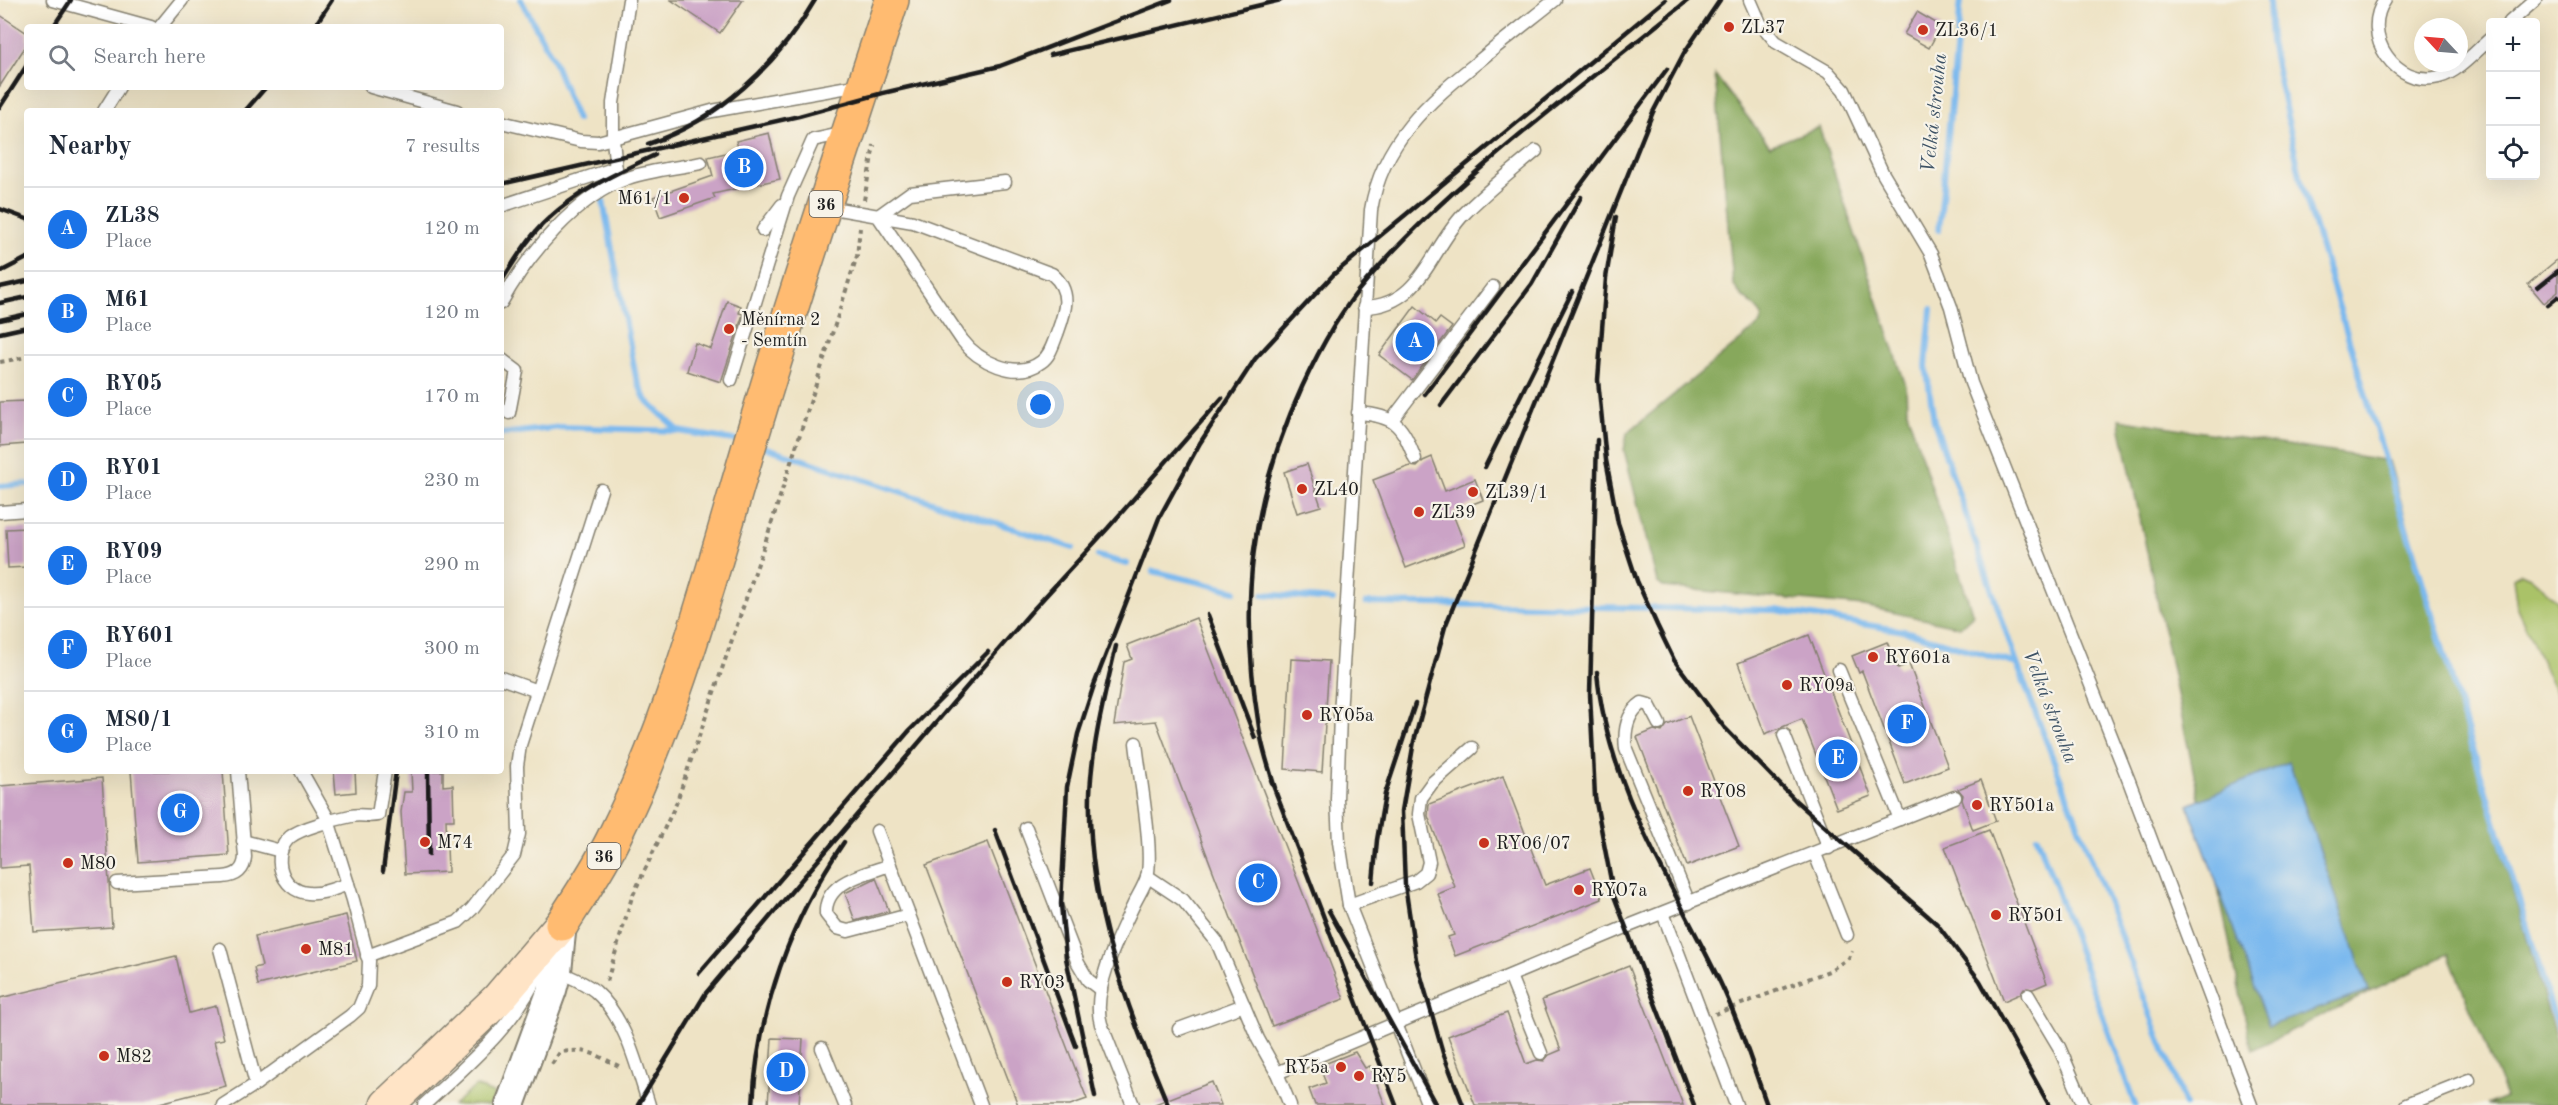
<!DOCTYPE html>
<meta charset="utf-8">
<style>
body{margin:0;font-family:"Old Standard TT",serif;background:#f2f2f3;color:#1f2937}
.controls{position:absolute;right:18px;top:18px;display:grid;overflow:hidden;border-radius:6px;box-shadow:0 6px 24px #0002}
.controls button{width:54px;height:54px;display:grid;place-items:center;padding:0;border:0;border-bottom:2px solid #e0e1e3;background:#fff;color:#1f2937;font:30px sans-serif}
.compass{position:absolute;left:2414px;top:18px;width:54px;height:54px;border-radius:50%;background:#fff;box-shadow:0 6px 24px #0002;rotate:296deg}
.you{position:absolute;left:1041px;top:405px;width:21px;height:21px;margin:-15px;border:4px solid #fff;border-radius:50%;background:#1a73e8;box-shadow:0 0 0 9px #1a73e833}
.badge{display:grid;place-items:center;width:39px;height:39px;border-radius:50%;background:#1a73e8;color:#fff;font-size:20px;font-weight:700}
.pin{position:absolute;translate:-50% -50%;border:3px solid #fff;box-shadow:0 2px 6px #0006}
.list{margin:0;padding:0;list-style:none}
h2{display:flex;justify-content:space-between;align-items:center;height:78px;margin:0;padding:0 24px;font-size:26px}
h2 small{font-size:20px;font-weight:400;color:#747a83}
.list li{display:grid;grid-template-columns:39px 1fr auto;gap:18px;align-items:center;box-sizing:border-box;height:84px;padding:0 24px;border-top:2px solid #e0e1e3}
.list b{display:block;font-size:22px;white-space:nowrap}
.list p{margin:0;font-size:20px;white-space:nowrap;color:#747a83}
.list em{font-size:20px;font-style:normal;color:#747a83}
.icon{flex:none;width:33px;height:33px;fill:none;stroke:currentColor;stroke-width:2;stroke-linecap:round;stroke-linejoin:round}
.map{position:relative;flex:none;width:2558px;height:1105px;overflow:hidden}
.search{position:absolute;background:#fff;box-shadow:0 6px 24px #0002;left:24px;top:24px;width:480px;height:66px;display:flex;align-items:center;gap:15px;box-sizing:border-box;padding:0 21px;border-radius:6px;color:#747a83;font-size:22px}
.panel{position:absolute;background:#fff;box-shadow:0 6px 24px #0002;left:24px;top:108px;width:480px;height:666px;border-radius:6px}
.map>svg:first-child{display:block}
.green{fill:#aac267;stroke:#636f42;stroke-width:1.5}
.forest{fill:#87a85c;stroke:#52623c;stroke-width:1.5}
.water{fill:#7cb9ee;stroke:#4c6a85;stroke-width:1.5}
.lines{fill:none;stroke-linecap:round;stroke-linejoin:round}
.stream{stroke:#7cb9ee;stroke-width:6}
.building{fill:#cba3c6}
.service-casing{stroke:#858070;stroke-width:15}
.tertiary-casing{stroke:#858070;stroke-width:32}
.secondary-casing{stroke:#858070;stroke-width:36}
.primary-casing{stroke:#858070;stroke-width:36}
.path{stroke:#858070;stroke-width:4;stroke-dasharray:4.5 4.5;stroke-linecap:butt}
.service{stroke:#fff;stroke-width:12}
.tertiary{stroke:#fff;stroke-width:28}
.secondary{stroke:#ffe4c6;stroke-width:33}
.primary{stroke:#ffbb71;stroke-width:33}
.rail{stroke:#1c1c1c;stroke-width:4.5}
.poi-dot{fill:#c8321e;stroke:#f7f3e8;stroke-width:2}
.labels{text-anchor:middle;stroke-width:4.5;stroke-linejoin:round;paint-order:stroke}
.shield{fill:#f7f3e8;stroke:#5e5c59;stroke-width:1.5}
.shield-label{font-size:16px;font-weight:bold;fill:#1c1c1c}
.poi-label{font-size:18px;fill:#1c1c1c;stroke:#f7f3e8;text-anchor:start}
.water-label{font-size:20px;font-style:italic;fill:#3e5366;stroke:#f7f3e8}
</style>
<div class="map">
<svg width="2558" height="1105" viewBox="0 0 2558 1105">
<rect width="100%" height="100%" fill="#f7f3e8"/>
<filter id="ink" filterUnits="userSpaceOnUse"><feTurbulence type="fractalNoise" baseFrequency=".0167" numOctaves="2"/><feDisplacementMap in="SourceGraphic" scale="12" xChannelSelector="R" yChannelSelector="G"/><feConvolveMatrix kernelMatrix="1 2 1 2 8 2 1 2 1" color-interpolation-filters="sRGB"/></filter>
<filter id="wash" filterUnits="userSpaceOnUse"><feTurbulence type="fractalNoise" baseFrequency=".008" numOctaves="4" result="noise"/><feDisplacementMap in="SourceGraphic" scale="24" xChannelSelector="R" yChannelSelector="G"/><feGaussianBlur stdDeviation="1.35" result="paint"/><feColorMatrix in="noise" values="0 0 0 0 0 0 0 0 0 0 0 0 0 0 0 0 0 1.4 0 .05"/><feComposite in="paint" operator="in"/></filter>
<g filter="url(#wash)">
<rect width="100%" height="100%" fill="#eee3c5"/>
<g class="green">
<path d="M2521,573L2530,577L2558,601V698L2517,608L2513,578Z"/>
<path d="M476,1086L495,1094L490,1105H453Z"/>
</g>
<g class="forest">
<path d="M1715,75L1770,146L1819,127L1906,386L1907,411L1973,615L1960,627L1863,606L1663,587L1657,582L1624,450L1627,433L1760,324L1762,316C1754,302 1739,298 1733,283Z"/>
<path d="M2119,419L2389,461L2558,1046V1105H2486L2506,1097L2448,954L2252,1050Z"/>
</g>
<path class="water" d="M2289,762L2369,991L2269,1026L2188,805Z"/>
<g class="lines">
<g class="stream">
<path d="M521,0L553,59L577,120"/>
<path d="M2269,0L2271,42L2302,185L2558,1029"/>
<path d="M603,201L636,377L645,399L679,431"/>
<path d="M1939,230L1961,0"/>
<path d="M1931,309L1926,366L1934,421L2017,664L2185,1105"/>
<path d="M501,434L562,427L679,431L739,441"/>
<path d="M758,445L1073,548"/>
<path d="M0,486L27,484"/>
<path d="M1098,556L1127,564"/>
<path d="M1153,571L1235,591"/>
<path d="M1263,594L1333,600"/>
<path d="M1366,603L1776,610L1904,631L2017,664"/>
<path d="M2037,836L2135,1105"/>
</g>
</g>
<g id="blocks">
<g class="building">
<path d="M671,0H743L720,33Z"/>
<path d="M1917,12L1941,26L1929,48L1904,34Z"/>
<path d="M0,15L27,33V44L0,86Z"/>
<path d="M769,133L780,179L713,194L715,198L660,217L653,197L713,176L708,157L739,150L736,141Z"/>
<path d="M2558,259V292L2544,303L2528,284Z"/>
<path d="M727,301L741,306L739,313L743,314L721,382L687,371L695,343L711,349Z"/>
<path d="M1415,306L1436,323L1440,318L1452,327L1412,380L1379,355Z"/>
<path d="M27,401V444L0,446V402Z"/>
<path d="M1432,457L1445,491L1475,479L1483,500L1452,512L1465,545L1406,568L1373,480L1410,466L1417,467L1423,461Z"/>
<path d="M1307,464L1321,506L1297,513L1284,472Z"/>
<path d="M27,528V567L8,568L6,529Z"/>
<path d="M1196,618L1344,999L1272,1026L1156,721L1114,725L1124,662L1132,659L1127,645Z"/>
<path d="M1809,635L1871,796L1837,809L1802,719L1765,734L1738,663Z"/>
<path d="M1887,642L1898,668L1909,664L1948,767L1905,784L1862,671L1859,673L1852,656Z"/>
<path d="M1291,659L1329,661L1322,772L1285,769Z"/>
<path d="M1689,716L1739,846L1687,866L1637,737L1654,730L1662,732L1667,725Z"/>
<path d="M131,771H223L229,855L138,862Z"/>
<path d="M334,771H355L356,792L336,794Z"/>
<path d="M411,771H443V786L453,785L454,820H446L448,872L405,874L401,812L404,792H412Z"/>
<path d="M1503,776L1545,885L1590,868L1602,899L1455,956L1448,937L1454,935L1438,894L1455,887L1428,816L1429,804Z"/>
<path d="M102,778L112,927L34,932L29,866L0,868V786Z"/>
<path d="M1981,780L1996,821L1973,830L1962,800L1963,795L1958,789Z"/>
<path d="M1989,830L2047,983L2033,989L2024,988L2020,994L2004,1001L1945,847Z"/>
<path d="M988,842L1087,1099L1070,1105H1018L926,865Z"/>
<path d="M876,878L889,911L855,921L845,893Z"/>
<path d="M346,915L357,961L258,985L254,968L262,966L255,936Z"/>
<path d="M176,956L189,1013L216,1006L224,1039L214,1041L226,1086L152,1105H0V998Z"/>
<path d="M1629,966L1683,1105H1475L1448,1036L1507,1013L1526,1064L1537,1060L1544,1061L1549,1055L1561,1050L1542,1000Z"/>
<path d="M772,1038L803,1039L799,1105H768Z"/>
<path d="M1355,1052L1365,1068L1370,1066L1385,1105H1315L1309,1089L1326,1083L1319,1066Z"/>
<path d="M1212,1082L1221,1105H1155V1104Z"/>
</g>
</g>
</g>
<g filter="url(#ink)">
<use href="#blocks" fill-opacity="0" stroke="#858070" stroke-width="1.5"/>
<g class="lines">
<g class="service-casing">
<g id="service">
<path d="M53,0L151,27"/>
<path d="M1750,0L1760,23L1776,42L1828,72L1844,90L1882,172L1931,254L1951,307L1971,383L2129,781L2251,1105"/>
<path d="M2385,0C2360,35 2396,88 2439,77C2458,72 2475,52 2490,39"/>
<path d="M2510,22L2535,0"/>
<path d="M160,27L182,0"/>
<path d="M371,87L457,111"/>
<path d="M104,111L119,87"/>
<path d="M501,122L581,141L598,142L712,111L860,85"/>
<path d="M617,182L613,139V103L629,0"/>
<path d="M501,206L616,168"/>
<path d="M827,207L913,222L1052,274C1073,292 1065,312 1057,334C1053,344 1050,356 1041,362C1016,381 978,361 962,340L878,216"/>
<path d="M878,216L910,193L1005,182"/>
<path d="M763,230L782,205"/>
<path d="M501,303C526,257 577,195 628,178C651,170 677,168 701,163"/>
<path d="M1364,307C1421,306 1430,250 1463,215C1485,192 1511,172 1536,151"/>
<path d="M501,359L517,371L509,413"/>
<path d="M731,380L788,196L813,140L845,133"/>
<path d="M1358,413C1396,416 1402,425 1415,459"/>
<path d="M1392,420L1493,287"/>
<path d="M0,512L27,510"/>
<path d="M1839,670L1900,819"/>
<path d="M501,678L537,691"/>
<path d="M1659,724L1649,705L1642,703C1626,714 1624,732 1626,749L1689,903"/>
<path d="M1784,735L1829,848"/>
<path d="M1026,828L1078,963L1088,980L1101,990"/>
<path d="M877,831L981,1105"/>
<path d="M243,841L281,851"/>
<path d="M1815,854L1847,935"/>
<path d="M890,865C866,874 824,881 826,914L837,928L848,931L909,915"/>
<path d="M1147,876L1183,900L1217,942L1258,1039L1277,1073L1626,927L1955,797"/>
<path d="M117,883L223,877C236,876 244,871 245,857L238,771"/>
<path d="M348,884C336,888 321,895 308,893C281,891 270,855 290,837C301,828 336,819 351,816C360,814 369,817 378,815L385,771"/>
<path d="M1349,905L1416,881L1426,873L1429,862L1419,814L1421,798L1432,783L1472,748"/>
<path d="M1663,913L1736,1105"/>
<path d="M220,949L256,1084L223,1105"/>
<path d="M367,956L458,922L472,909L514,855L519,834L517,766L520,745L601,490"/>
<path d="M557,971C570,977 584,982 595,991C626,1018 637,1067 649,1105"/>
<path d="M1510,976L1541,1053"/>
<path d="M2028,995L2059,1047L2084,1105"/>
<path d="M1179,1029L1244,1005"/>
<path d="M822,1048L845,1105"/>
<path d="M1277,1073L1290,1105"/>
<path d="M256,1084L350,1016L359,1008L368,986L369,961L353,900L327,817L301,771"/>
<path d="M424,1105C467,1065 518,1023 541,967"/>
<path d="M1133,1105L1101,1024C1091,991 1118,937 1133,906C1137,897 1144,887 1147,877C1154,852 1139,773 1136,743"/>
<path d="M1428,1105L1349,905L1339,842L1337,799L1340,715L1371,210C1382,142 1428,102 1479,61C1504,40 1530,20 1555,0"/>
<path d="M2406,1105L2469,1080"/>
</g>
</g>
<g class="tertiary-casing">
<path id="tertiary" d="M510,1105L552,990L557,971L562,924"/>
</g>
<g class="secondary-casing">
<path id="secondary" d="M387,1105L498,999L562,924"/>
</g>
<g class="primary-casing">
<path id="primary" d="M562,924C580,895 600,867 615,835C682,700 716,553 760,410C801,272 848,136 892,0"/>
</g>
<g class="path">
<path d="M864,200L874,145"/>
<path d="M0,362L27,357"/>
<path d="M607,981L632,897L676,804L769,531L857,256L860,228"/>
<path d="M1715,1014L1829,971L1849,958L1852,950"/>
<path d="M552,1064L560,1052C590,1048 595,1055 621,1067"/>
</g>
<use href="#service" class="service"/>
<use href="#tertiary" class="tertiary"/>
<use href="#secondary" class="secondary"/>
<use href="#primary" class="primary"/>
<g class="rail">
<path d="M53,27L71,0"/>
<path d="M314,27L332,0"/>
<path d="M1050,55L1281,0"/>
<path d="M0,107L27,65"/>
<path d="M245,111L266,87"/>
<path d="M648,144C719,120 778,64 815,0"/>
<path d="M501,184L799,116L883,93L1000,66L1171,0"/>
<path d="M0,209L27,219"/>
<path d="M1616,217L1606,278L1598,380L1606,460L1618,523L1637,581L1657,625L1674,660L1724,727L1797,802L1937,924L1980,981L2049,1105"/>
<path d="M0,272L27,258"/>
<path d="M501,282C515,260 529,236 548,219C579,190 617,173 655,155"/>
<path d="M0,287L27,281"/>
<path d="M2538,287L2558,271"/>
<path d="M0,303L27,297"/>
<path d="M2548,305L2558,297"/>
<path d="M0,320L27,314"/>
<path d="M0,333L27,327"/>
<path d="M1425,394L1667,69"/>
<path d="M1441,405L1532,284L1581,197"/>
<path d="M1597,440L1590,694L1595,797L1614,896L1694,1105"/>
<path d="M1485,467L1572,292"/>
<path d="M1208,615L1255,738"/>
<path d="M1116,646C1105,694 1092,744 1090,794C1087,905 1126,1004 1168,1105"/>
<path d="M1597,672C1607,786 1671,881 1720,982C1739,1021 1752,1064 1767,1105"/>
<path d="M428,771L429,854"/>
<path d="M1271,780L1396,1105"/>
<path d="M1275,788C1269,768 1262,748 1259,727C1239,605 1250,500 1302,387C1319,350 1340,311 1367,280C1458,175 1581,88 1688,0"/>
<path d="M995,830L1076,1046"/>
<path d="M383,871L396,771"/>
<path d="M1373,882L1377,840L1385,794L1415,704"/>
<path d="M1329,911L1436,1105"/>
<path d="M699,973L910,730L988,652"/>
<path d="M1095,1096L1066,958L1061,904L1067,787L1078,734L1094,685L1159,518L1200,443L1255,359L1334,274L1665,0"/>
<path d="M638,1105L706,993L796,886L1030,613L1108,528L1222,398"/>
<path d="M753,1105C757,1011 791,919 844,842"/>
<path d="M1463,1105L1443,1053L1416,959L1405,885L1402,811L1414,741L1445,627L1653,112L1684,53L1720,0"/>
</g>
</g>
</g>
<g class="poi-dot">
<circle cx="1729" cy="27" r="6"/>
<circle cx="1923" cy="30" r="6"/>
<circle cx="684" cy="198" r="6"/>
<circle cx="729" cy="329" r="6"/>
<circle cx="1302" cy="489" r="6"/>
<circle cx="1473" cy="492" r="6"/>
<circle cx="1419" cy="512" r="6"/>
<circle cx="1873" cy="657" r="6"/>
<circle cx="1787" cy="685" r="6"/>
<circle cx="1307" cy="715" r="6"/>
<circle cx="1688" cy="791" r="6"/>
<circle cx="1977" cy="805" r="6"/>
<circle cx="425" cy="842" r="6"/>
<circle cx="1484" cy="843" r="6"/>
<circle cx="68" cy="863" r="6"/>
<circle cx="1579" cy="890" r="6"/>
<circle cx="1996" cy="915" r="6"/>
<circle cx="306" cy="949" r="6"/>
<circle cx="1007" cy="982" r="6"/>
<circle cx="104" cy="1056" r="6"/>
<circle cx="1341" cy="1067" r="6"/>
<circle cx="1359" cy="1076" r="6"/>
</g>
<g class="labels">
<g class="shield">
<rect x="809.5" y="191" width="33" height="26" rx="4.5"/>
<rect x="587.5" y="843" width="33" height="26" rx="4.5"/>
</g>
<g class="shield-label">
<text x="826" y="210">36</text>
<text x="604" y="862">36</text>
</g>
<g class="poi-label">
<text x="1741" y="33">ZL37</text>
<text x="1935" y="36">ZL36/1</text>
<text x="672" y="204" text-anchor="end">M61/1</text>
<text x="741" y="325">Měnírna 2<tspan x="741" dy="21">- Semtín</tspan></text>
<text x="1314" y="495">ZL40</text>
<text x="1485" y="498">ZL39/1</text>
<text x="1431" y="518">ZL39</text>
<text x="1885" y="663">RY601a</text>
<text x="1799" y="691">RY09a</text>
<text x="1319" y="721">RY05a</text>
<text x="1700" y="797">RY08</text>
<text x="1989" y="811">RY501a</text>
<text x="437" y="848">M74</text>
<text x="1496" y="849">RY06/07</text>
<text x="80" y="869">M80</text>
<text x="1591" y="896">RYO7a</text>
<text x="2008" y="921">RY501</text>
<text x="318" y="955">M81</text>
<text x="1019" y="988">RY03</text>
<text x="116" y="1062">M82</text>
<text x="1329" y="1073" text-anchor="end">RY5a</text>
<text x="1371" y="1082">RY5</text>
</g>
<g class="water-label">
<text transform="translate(1933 113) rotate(-84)" y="7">Velká strouha</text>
<text transform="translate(2051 706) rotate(69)" y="7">Velká strouha</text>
</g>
</g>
</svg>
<div class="controls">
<button>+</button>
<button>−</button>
<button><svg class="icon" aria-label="locate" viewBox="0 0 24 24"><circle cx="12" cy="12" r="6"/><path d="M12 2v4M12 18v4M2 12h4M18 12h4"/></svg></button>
</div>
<svg class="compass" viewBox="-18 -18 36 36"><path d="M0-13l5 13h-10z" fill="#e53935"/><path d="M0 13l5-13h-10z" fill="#747a83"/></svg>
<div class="you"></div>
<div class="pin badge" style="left:1415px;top:342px">A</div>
<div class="pin badge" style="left:744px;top:168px">B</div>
<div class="pin badge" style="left:1258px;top:883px">C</div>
<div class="pin badge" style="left:786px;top:1072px">D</div>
<div class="pin badge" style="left:1838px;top:759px">E</div>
<div class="pin badge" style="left:1907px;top:724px">F</div>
<div class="pin badge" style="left:180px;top:813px">G</div>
<div class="search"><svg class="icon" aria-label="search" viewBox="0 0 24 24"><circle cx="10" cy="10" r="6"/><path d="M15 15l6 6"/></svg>Search here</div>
<section class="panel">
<h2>Nearby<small>7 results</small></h2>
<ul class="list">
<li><span class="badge">A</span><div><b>ZL38</b><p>Place</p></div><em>120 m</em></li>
<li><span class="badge">B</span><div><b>M61</b><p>Place</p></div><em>120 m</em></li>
<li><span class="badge">C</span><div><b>RY05</b><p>Place</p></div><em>170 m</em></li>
<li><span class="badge">D</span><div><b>RY01</b><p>Place</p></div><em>230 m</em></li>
<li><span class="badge">E</span><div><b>RY09</b><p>Place</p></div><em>290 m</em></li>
<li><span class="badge">F</span><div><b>RY601</b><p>Place</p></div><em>300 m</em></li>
<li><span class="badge">G</span><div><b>M80/1</b><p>Place</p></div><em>310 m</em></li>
</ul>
</section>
</div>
